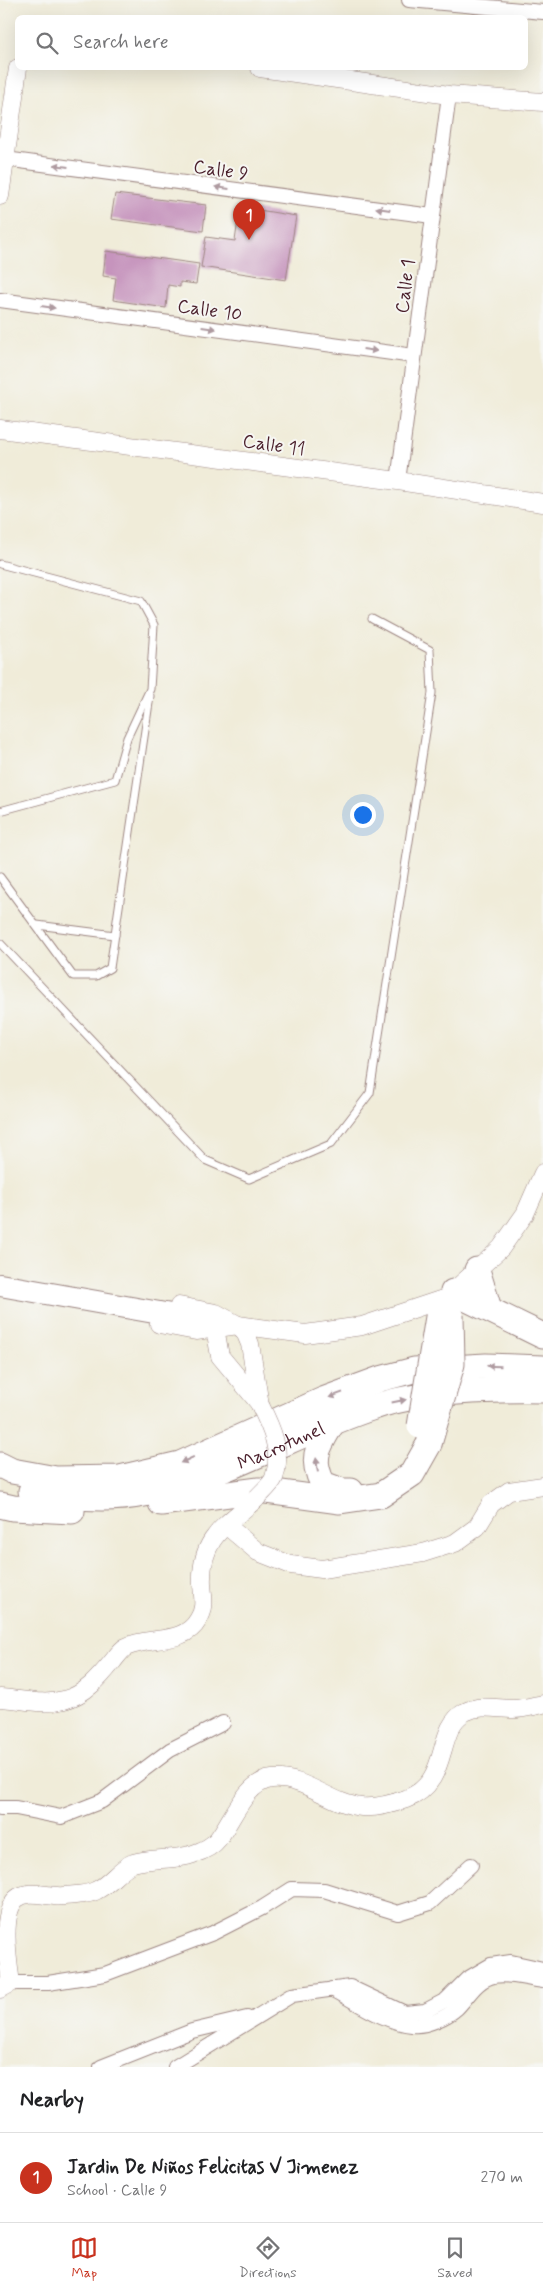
<!DOCTYPE html>
<meta charset="utf-8">
<style>
body{margin:0;font-family:Mynerve,sans-serif;background:#f6f6f6;color:#202124}
.you{position:absolute;left:362px;top:814px;width:18px;height:18px;margin:-12px;border:4px solid #fff;border-radius:50%;background:#1a73e8;box-shadow:0 0 0 8px #1a73e833}
.badge{display:grid;place-items:center;width:32px;height:32px;border-radius:50%;background:#c8321e;color:#fff;font-size:16px;font-weight:700}
.pin{position:absolute;translate:-50% -41px;filter:drop-shadow(0 1px 2px #0008)}
.pin::after{content:'';position:absolute;top:26px;width:18px;height:15px;background:inherit;clip-path:polygon(0 0,100% 0,50% 100%)}
.list{margin:0;padding:0;list-style:none}
h2{display:flex;justify-content:space-between;align-items:center;height:65px;margin:0;padding:0 20px;font-size:21px}
h2 small{font-size:16px;font-weight:400;color:#757577}
.list li{display:grid;grid-template-columns:32px 1fr auto;gap:15px;align-items:center;box-sizing:border-box;height:90px;padding:0 20px;border-top:1px solid #e0e0e0}
.list b{display:block;font-size:19px;white-space:nowrap}
.list p{margin:0;font-size:16px;white-space:nowrap;color:#757577}
.list em{font-size:16px;font-style:normal;color:#757577}
.icon{flex:none;width:28px;height:28px;fill:none;stroke:currentColor;stroke-width:2;stroke-linecap:round;stroke-linejoin:round}
.map{position:relative;flex:none;width:543px;height:2067px;overflow:hidden}
.search{position:absolute;background:#fff;box-shadow:0 5px 20px #0002;left:15px;right:15px;top:15px;height:55px;display:flex;align-items:center;gap:12px;box-sizing:border-box;padding:0 18px;border-radius:8px;color:#757577;font-size:19px}
.sheet{height:155px;background:#fff}
nav{display:flex;justify-content:space-around;align-items:center;box-sizing:border-box;height:70px;border-top:1px solid #e0e0e0;background:#fff;font-size:14px;color:#757577}
nav a{display:grid;justify-items:center;gap:2px}
nav .on{color:#c8321e}
.map>svg:first-child{display:block}
.building{fill:#c694bd}
.lines{fill:none;stroke-linecap:round;stroke-linejoin:round}
.service-casing{stroke:#9d8682;stroke-width:9}
.minor-casing{stroke:#9d8682;stroke-width:16}
.tertiary-casing{stroke:#9d8682;stroke-width:19}
.primary-casing{stroke:#9d8682;stroke-width:24}
.trunk-casing{stroke:#9d8682;stroke-width:24}
.motorway-casing{stroke:#9d8682;stroke-width:27}
.service{stroke:#fff;stroke-width:7}
.minor{stroke:#fff;stroke-width:14}
.tertiary{stroke:#fff;stroke-width:18}
.primary{stroke:#fff;stroke-width:22}
.trunk{stroke:#fff;stroke-width:22}
.motorway{stroke:#fff;stroke-width:25}
.tertiary-bridge-casing{stroke:#9d8682;stroke-width:19;stroke-linecap:butt}
.motorway-bridge-casing{stroke:#9d8682;stroke-width:27;stroke-linecap:butt}
.tertiary-bridge{stroke:#fff;stroke-width:18}
.motorway-bridge{stroke:#fff;stroke-width:25}
.oneway{fill:#ae9aa0}
.labels{text-anchor:middle;stroke-width:4;stroke-linejoin:round;paint-order:stroke}
.street-label{font-size:19px;fill:#4a1f2b;stroke:#f6f6f2}
</style>
<div class="map">
<svg width="543" height="2067" viewBox="0 0 543 2067">
<rect width="100%" height="100%" fill="#f6f6f2"/>
<filter id="ink" filterUnits="userSpaceOnUse"><feTurbulence type="fractalNoise" baseFrequency=".02" numOctaves="2"/><feDisplacementMap in="SourceGraphic" scale="10" xChannelSelector="R" yChannelSelector="G"/><feConvolveMatrix kernelMatrix="1 2 1 2 8 2 1 2 1" color-interpolation-filters="sRGB"/></filter>
<filter id="wash" filterUnits="userSpaceOnUse"><feTurbulence type="fractalNoise" baseFrequency=".0096" numOctaves="4" result="noise"/><feDisplacementMap in="SourceGraphic" scale="20" xChannelSelector="R" yChannelSelector="G"/><feGaussianBlur stdDeviation="1.12" result="paint"/><feColorMatrix in="noise" values="0 0 0 0 0 0 0 0 0 0 0 0 0 0 0 0 0 1.4 0 .05"/><feComposite in="paint" operator="in"/></filter>
<g filter="url(#wash)">
<rect width="100%" height="100%" fill="#f0ecd9"/>
<g id="blocks">
<g class="building">
<path d="M115,194L206,205L203,231L111,219Z"/>
<path d="M240,207L296,216L286,280L201,267L206,237L235,241Z"/>
<path d="M106,251L199,264L196,284L180,282V287L168,285L166,308L113,300L116,278L103,276Z"/>
</g>
</g>
</g>
<g filter="url(#ink)">
<use href="#blocks" fill-opacity="0" stroke="#9d8682" stroke-width="1"/>
<g class="lines">
<g class="service-casing">
<g id="service">
<path d="M0,564L141,601L154,625L150,689L127,738L115,780L0,811"/>
<path d="M0,877L73,976H96L110,968L150,696"/>
<path d="M37,925L115,935"/>
<path d="M0,943L205,1160L249,1179L331,1144L370,1093L432,693L430,650L372,619"/>
</g>
</g>
<g class="minor-casing">
<g id="minor">
<path d="M409,0L543,12"/>
<path d="M5,159L432,216"/>
<path d="M0,300L414,356"/>
<path d="M398,481L449,95"/>
<path d="M0,1808H16L61,1817L102,1801L170,1750L223,1723"/>
<path d="M11,1983H48L105,1974L213,1933L262,1908L292,1889L324,1890L398,1913L430,1903L471,1865"/>
<path d="M332,1989C357,2002 383,2022 412,2025C426,2027 447,2017 457,2008C469,1996 476,1980 494,1976C510,1973 527,1979 543,1981"/>
<path d="M101,2067L192,2031L247,2018"/>
<path d="M175,2067L292,1995L350,1987L405,2013L425,2011L446,2000L467,1979L491,1965L511,1962L543,1969"/>
</g>
</g>
<g class="tertiary-casing">
<g id="tertiary">
<path d="M260,68L449,95L543,102"/>
<path d="M0,196L18,68"/>
<path d="M0,429L398,481L543,503"/>
<path d="M179,1306L216,1313L238,1325L245,1332L250,1344L260,1405"/>
<path d="M159,1324L196,1331L238,1325L305,1334L362,1326L446,1298L501,1248L525,1214L543,1173"/>
<path d="M215,1328L220,1356L259,1403"/>
<path d="M226,1525L258,1552L291,1565L322,1569L423,1553L455,1543L477,1527L491,1504L509,1491L543,1486"/>
<path d="M0,1698C22,1699 42,1706 64,1700C85,1695 100,1677 113,1661C117,1656 121,1650 126,1647C149,1636 184,1645 198,1620C206,1608 203,1598 202,1584C200,1538 225,1526 256,1499"/>
<path d="M0,1989L11,1983C8,1963 0,1915 16,1899C29,1888 49,1898 64,1896C74,1895 89,1895 97,1890C110,1884 120,1868 133,1863C153,1857 174,1861 193,1854C203,1851 212,1847 218,1839C232,1821 246,1781 272,1779C305,1776 330,1804 362,1807C376,1808 392,1804 406,1799C452,1782 434,1729 465,1712C481,1704 497,1709 513,1709C523,1709 533,1706 543,1704"/>
</g>
</g>
<g class="primary-casing">
<path id="primary" d="M0,1285L194,1319"/>
</g>
<g class="trunk-casing">
<path id="trunk" d="M194,1319L215,1328"/>
</g>
<g class="motorway-casing">
<g id="motorway">
<path d="M477,1270L489,1309"/>
<path d="M453,1292L543,1336"/>
<path d="M333,1422C319,1446 309,1457 323,1484L342,1491H351"/>
<path d="M0,1465L12,1471L56,1479L120,1478L180,1464L323,1400L380,1379L414,1370L486,1366L543,1368"/>
<path id="s1" d="M31,1491C65,1497 110,1501 144,1494C225,1478 297,1432 374,1407C419,1391 495,1389 543,1390"/>
<path d="M161,1503L259,1490L340,1501L381,1495L412,1474L429,1444"/>
<path d="M0,1505L13,1508L72,1511"/>
</g>
</g>
<use href="#service" class="service"/>
<use href="#minor" class="minor"/>
<use href="#tertiary" class="tertiary"/>
<use href="#primary" class="primary"/>
<use href="#trunk" class="trunk"/>
<use href="#motorway" class="motorway"/>
<g class="tertiary-bridge-casing">
<path id="tertiary-bridge" d="M256,1499C261,1493 271,1485 274,1478C283,1452 271,1427 260,1405"/>
</g>
<g class="motorway-bridge-casing">
<g id="motorway-bridge">
<path d="M420,1426L438,1317"/>
<path d="M429,1444L452,1364L451,1315"/>
</g>
</g>
<use href="#tertiary-bridge" class="tertiary-bridge"/>
<use href="#motorway-bridge" class="motorway-bridge"/>
</g>
<defs><path id="oneway-solid" d="M-6-.8H1V-3.2L6.5 0L1 3.2V.8H-6Z" transform="scale(1.25)"/></defs>
<g class="oneway">
<use href="#oneway-solid" transform="translate(61 166) rotate(-172)"/>
<use href="#oneway-solid" transform="translate(222 188) rotate(-172)"/>
<use href="#oneway-solid" transform="translate(383 209) rotate(-172)"/>
<use href="#oneway-solid" transform="translate(48 307) rotate(8)"/>
<use href="#oneway-solid" transform="translate(209 328) rotate(8)"/>
<use href="#oneway-solid" transform="translate(370 350) rotate(8)"/>
<use href="#oneway-solid" transform="translate(494 1366) rotate(-179)"/>
<use href="#oneway-solid" transform="translate(336 1395) rotate(160)"/>
<use href="#oneway-solid" transform="translate(399 1401) rotate(-11)"/>
<use href="#oneway-solid" transform="translate(187 1460) rotate(156)"/>
<use href="#oneway-solid" transform="translate(317 1465) rotate(-97)"/>
</g>
</g>
<g class="labels">
<g class="street-label">
<text transform="translate(221 169) rotate(8)" y="7">Calle 9</text>
<text transform="translate(404 286) rotate(-83)" y="7">Calle 1</text>
<text transform="translate(210 309) rotate(8)" y="7">Calle 10</text>
<text transform="translate(274 444) rotate(8)" y="7">Calle 11</text>
<text dy="7" stroke="none"><textPath href="#s1" startOffset="259">Macrotunel</textPath></text>
</g>
</g>
</svg>
<div class="you"></div>
<div class="pin badge" style="left:249px;top:240px">1</div>
<div class="search"><svg class="icon" aria-label="search" viewBox="0 0 24 24"><circle cx="10" cy="10" r="6"/><path d="M15 15l6 6"/></svg>Search here</div>
</div>
<section class="sheet">
<h2>Nearby<small></small></h2>
<ul class="list">
<li><span class="badge">1</span><div><b>Jardin De Niños Felicitas V Jimenez</b><p>School · Calle 9</p></div><em>270 m</em></li>
</ul>
</section>
<nav>
<a class="on"><svg class="icon" aria-label="map" viewBox="0 0 24 24"><path d="M3 6l6-2 6 2 6-2v14l-6 2-6-2-6 2zM9 4v14M15 6v14"/></svg>Map</a>
<a><svg class="icon" aria-label="directions" viewBox="0 0 24 24"><path d="M12 3l9 9-9 9-9-9zM9 14v-3h6M13 9l2 2-2 2"/></svg>Directions</a>
<a><svg class="icon" aria-label="saved" viewBox="0 0 24 24"><path d="M7 4h10v16l-5-4-5 4z"/></svg>Saved</a>
</nav>
